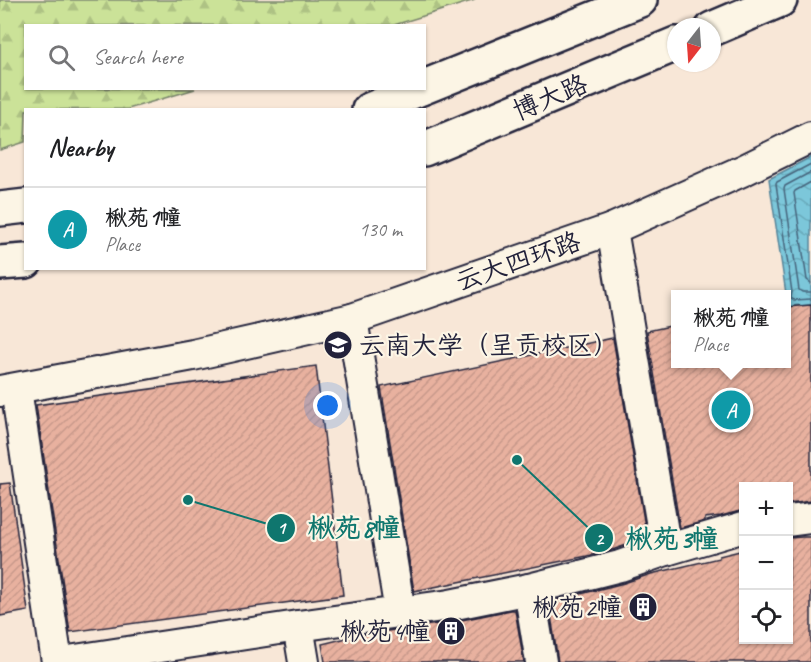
<!DOCTYPE html>
<meta charset="utf-8">
<style>
body{margin:0;font-family:Caveat,"LXGW WenKai TC",sans-serif;background:#f2f2f2;color:#202124}
.controls{position:absolute;right:18px;bottom:18px;display:grid;overflow:hidden;border-radius:0px;box-shadow:0 2px 4px #0004}
.controls button{width:54px;height:54px;display:grid;place-items:center;padding:0;border:0;border-bottom:2px solid #e0e0e0;background:#fff;color:#202124;font:30px sans-serif}
.compass{position:absolute;left:667px;top:18px;width:54px;height:54px;border-radius:50%;background:#fff;box-shadow:0 2px 4px #0004;rotate:197deg}
.you{position:absolute;left:328px;top:406px;width:21px;height:21px;margin:-15px;border:4px solid #fff;border-radius:50%;background:#1a73e8;box-shadow:0 0 0 9px #1a73e833}
.badge{display:grid;place-items:center;width:39px;height:39px;border-radius:50%;background:#db2777;color:#fff;font-size:20px;font-weight:700}
.pin{position:absolute;translate:-50% -50%;border:3px solid #fff;box-shadow:0 2px 6px #0006}
.popup{position:absolute;left:671px;top:290px;width:120px;height:78px;box-sizing:border-box;display:grid;place-content:center;border-radius:0px;background:#fff;filter:drop-shadow(0 2px 4px #0005);font-size:20px;white-space:nowrap;color:#757577}
.popup b{font-size:22px;color:#202124}
.popup::after{content:'';position:absolute;left:50%;top:100%;margin-left:-12px;border:12px solid transparent;border-top-color:#fff}
.list{margin:0;padding:0;list-style:none}
h2{display:flex;justify-content:space-between;align-items:center;height:78px;margin:0;padding:0 24px;font-size:26px}
h2 small{font-size:20px;font-weight:400;color:#757577}
.list li{display:grid;grid-template-columns:39px 1fr auto;gap:18px;align-items:center;box-sizing:border-box;height:84px;padding:0 24px;border-top:2px solid #e0e0e0}
.list b{display:block;font-size:22px;white-space:nowrap}
.list p{margin:0;font-size:20px;white-space:nowrap;color:#757577}
.list em{font-size:20px;font-style:normal;color:#757577}
.icon{flex:none;width:33px;height:33px;fill:none;stroke:currentColor;stroke-width:2;stroke-linecap:round;stroke-linejoin:round}
.map{position:relative;flex:none;width:811px;height:662px;overflow:hidden}
.search{position:absolute;background:#fff;box-shadow:0 2px 4px #0004;left:24px;top:24px;width:402px;height:66px;display:flex;align-items:center;gap:15px;box-sizing:border-box;padding:0 21px;border-radius:0px;color:#757577;font-size:22px}
.panel{position:absolute;background:#fff;box-shadow:0 2px 4px #0004;left:24px;top:108px;width:402px;height:162px;border-radius:0px}
.map>svg:first-child{display:block}
.forest{fill:url(#forest-firs);stroke:#76826a;stroke-width:1.5}
.water{fill:url(#water-waves);stroke:#57859a;stroke-width:1.5}
.lines{fill:none;stroke-linecap:round;stroke-linejoin:round}
.shore{stroke:#46647b;stroke-width:1.5}
.building{fill:url(#building-hatch);stroke:#22223b;stroke-width:1.5}
.minor-casing{stroke:#22223b;stroke-width:34}
.major-casing{stroke:#22223b;stroke-width:38}
.minor{stroke:#fcf5e5;stroke-width:30}
.major{stroke:#fcf5e5;stroke-width:33}
.labels{text-anchor:middle;stroke-width:4.5;stroke-linejoin:round;paint-order:stroke}
.street-label{font-size:26px;fill:#22223b;stroke:#fcf5e5}
.poi-label{font-size:26px;fill:#22223b;stroke:#fcf5e5;text-anchor:end}
.leader{fill:none;stroke:#0f766e;stroke-width:2}
.callout-dot{fill:#0f766e;stroke:#fcf5e5;stroke-width:2}
.mark-label{font-size:18px;text-anchor:middle;font-weight:bold;fill:#fff}
.callout-label{font-size:27px;text-anchor:middle;font-weight:bold;fill:#0f766e;stroke:#fcf5e5;stroke-width:4.5;stroke-linejoin:round;paint-order:stroke}
</style>
<div class="map">
<svg width="811" height="662" viewBox="0 0 811 662">
<defs>
<pattern id="forest-firs" width="22" height="20" patternUnits="userSpaceOnUse" patternTransform="scale(1.5)"><rect width="22" height="20" fill="#cbe298"/><path d="M5 1l3.5 6h-7zM16 11l3.5 6h-7z" fill="#aec284"/></pattern>
<pattern id="water-waves" width="16" height="10" patternUnits="userSpaceOnUse" patternTransform="scale(1.5)"><rect width="16" height="10" fill="#7bc7da"/><path d="M0 5q4-4 8 0t8 0" fill="none" stroke="#6aabbc"/></pattern>
<pattern id="building-hatch" width="6" height="6" patternUnits="userSpaceOnUse" patternTransform="scale(1.5)"><rect width="6" height="6" fill="#e8b19f"/><path d="M-1 1l2-2M0 6l6-6M5 7l2-2" fill="none" stroke="#c7988a"/></pattern>
</defs>
<rect width="100%" height="100%" fill="#f8e7d7"/>
<filter id="ink" filterUnits="userSpaceOnUse"><feTurbulence type="fractalNoise" baseFrequency=".0167" numOctaves="2"/><feDisplacementMap in="SourceGraphic" scale="12" xChannelSelector="R" yChannelSelector="G"/><feConvolveMatrix kernelMatrix="1 2 1 2 8 2 1 2 1" color-interpolation-filters="sRGB"/></filter>
<g filter="url(#ink)">
<path class="forest" d="M0,0H475L394,25L26,26V88L195,89L128,109L26,110L25,142L0,150Z"/>
<path class="water" d="M811,157V305L788,307L769,179Z"/>
<g class="lines">
<g class="shore">
<path d="M811,164L777,182L776,184L792,292L791,298L794,300L811,299"/>
<path d="M811,172L785,186L784,189L799,290L802,292H811"/>
<path d="M811,182L795,191L794,193L807,280L811,283"/>
</g>
</g>
<g class="building">
<path d="M811,305V501L789,504V486H744V510L721,516L705,518V521L680,528L647,331L675,325V363H786V307Z"/>
<path d="M613,338L647,538L615,549L597,554L414,591L381,387Z"/>
<path d="M316,366L343,595L70,632L36,405Z"/>
<path d="M10,483L28,611L0,616V484Z"/>
<path d="M802,537H811V662H558L549,602L624,583L651,574L719,558V556L744,550V639H789V538Z"/>
<path d="M511,610H515L524,662H325L322,644L359,635L452,622Z"/>
</g>
<g class="lines">
<g class="minor-casing">
<g id="minor">
<path d="M612,229L666,550"/>
<path d="M352,319L400,612"/>
<path d="M16,389L57,662"/>
<path d="M0,391L193,355L352,319L612,229L744,170L811,137"/>
<path d="M788,521L811,518"/>
<path d="M529,589L541,662"/>
<path d="M298,626L304,662"/>
<path d="M62,662L298,626L450,605L529,589L620,566L666,550L744,527"/>
</g>
</g>
<g class="major-casing">
<g id="major">
<path d="M712,29L780,0"/>
<path d="M424,87L640,0"/>
<path d="M369,110L421,88"/>
<path d="M424,149L676,44"/>
<path d="M0,209L26,206"/>
<path d="M0,263L26,261"/>
</g>
</g>
<use href="#minor" class="minor"/>
<use href="#major" class="major"/>
</g>
</g>
<defs>
<g id="university-disc" transform="scale(1.5)"><circle r="9.5" fill="#22223b" stroke="#fcf5e5"/><path d="M0-5L7-2L0 1L-7-2ZM-4 1L0 2.5L4 1V4Q0 6-4 4Z" fill="#fff"/></g>
<g id="building-disc" transform="scale(1.5)"><circle r="9.5" fill="#22223b" stroke="#fcf5e5"/><path d="M-4-6H4V6H1V3H-1V6H-4ZM-2.5-4.3h1.7v1.8h-1.7ZM.8-4.3h1.7v1.8H.8ZM-2.5-1h1.7V.8h-1.7ZM.8-1h1.7V.8H.8Z" fill="#fff"/></g>
</defs>
<g fill-rule="evenodd">
<use href="#university-disc" x="338" y="345"/>
<use href="#building-disc" x="643" y="607"/>
<use href="#building-disc" x="451" y="631"/>
</g>
<g class="labels">
<g class="street-label">
<text transform="translate(550 97) rotate(-23)" y="9">博大路</text>
<text transform="translate(518 261) rotate(-19)" y="9">云大四环路</text>
</g>
<g class="poi-label">
<text x="359" y="354" text-anchor="start">云南大学（呈贡校区）</text>
<text x="622" y="616">楸苑2幢</text>
<text x="430" y="640">楸苑4幢</text>
</g>
</g>
<path class="leader" d="M188 500L281 528M517 460L599 538"/>
<g class="callout-dot">
<circle cx="188" cy="500" r="6"/>
<circle cx="517" cy="460" r="6"/>
<circle cx="281" cy="528" r="15"/>
<circle cx="599" cy="538" r="15"/>
</g>
<g class="mark-label">
<text x="281" y="534">1</text>
<text x="599" y="545">2</text>
</g>
<g class="callout-label">
<text x="354" y="537">楸苑8幢</text>
<text x="672" y="548">楸苑3幢</text>
</g>
</svg>
<div class="controls">
<button>+</button>
<button>−</button>
<button><svg class="icon" aria-label="locate" viewBox="0 0 24 24"><circle cx="12" cy="12" r="6"/><path d="M12 2v4M12 18v4M2 12h4M18 12h4"/></svg></button>
</div>
<svg class="compass" viewBox="-18 -18 36 36"><path d="M0-13l5 13h-10z" fill="#e53935"/><path d="M0 13l5-13h-10z" fill="#757577"/></svg>
<div class="you"></div>
<div class="pin badge" style="left:731px;top:410px;background:#0f9aa8">A</div>
<div class="popup"><b>楸苑1幢</b>Place</div>
<div class="search"><svg class="icon" aria-label="search" viewBox="0 0 24 24"><circle cx="10" cy="10" r="6"/><path d="M15 15l6 6"/></svg>Search here</div>
<section class="panel">
<h2>Nearby<small></small></h2>
<ul class="list">
<li><span class="badge" style="background:#0f9aa8">A</span><div><b>楸苑1幢</b><p>Place</p></div><em>130 m</em></li>
</ul>
</section>
</div>
